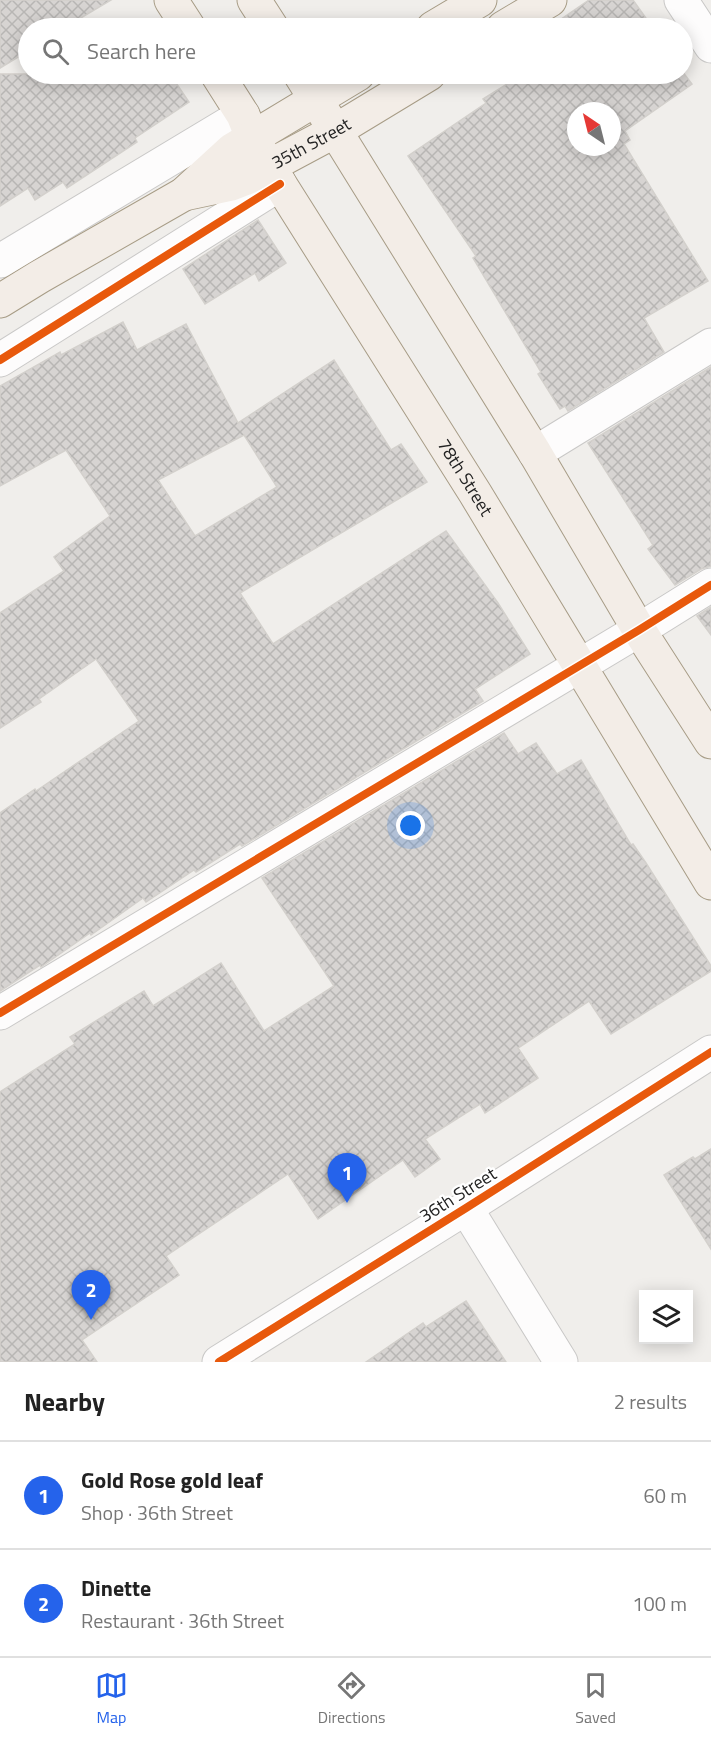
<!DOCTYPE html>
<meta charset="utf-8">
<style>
body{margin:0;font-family:"Titillium Web",sans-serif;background:#f2f2f2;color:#222}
.controls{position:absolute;right:18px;bottom:18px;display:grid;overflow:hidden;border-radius:0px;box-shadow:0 3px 15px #0003}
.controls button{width:54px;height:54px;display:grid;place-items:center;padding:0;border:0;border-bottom:2px solid #e0e0e0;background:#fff;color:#222;font:30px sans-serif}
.compass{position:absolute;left:567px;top:102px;width:54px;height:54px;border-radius:50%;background:#fff;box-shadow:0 3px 15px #0003;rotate:325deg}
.you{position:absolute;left:411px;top:826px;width:21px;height:21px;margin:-15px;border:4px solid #fff;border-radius:50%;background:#1a73e8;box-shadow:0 0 0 9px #1a73e833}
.badge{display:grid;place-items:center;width:39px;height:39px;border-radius:50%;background:#2563eb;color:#fff;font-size:20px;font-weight:700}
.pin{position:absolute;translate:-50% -50px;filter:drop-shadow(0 2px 3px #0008)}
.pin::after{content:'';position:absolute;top:32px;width:21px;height:18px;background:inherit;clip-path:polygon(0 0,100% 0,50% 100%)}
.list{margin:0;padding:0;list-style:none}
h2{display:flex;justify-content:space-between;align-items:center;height:78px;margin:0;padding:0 24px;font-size:26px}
h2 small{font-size:20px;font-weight:400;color:#767676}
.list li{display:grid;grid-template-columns:39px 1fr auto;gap:18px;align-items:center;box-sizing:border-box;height:108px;padding:0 24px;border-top:2px solid #e0e0e0}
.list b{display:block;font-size:22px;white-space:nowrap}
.list p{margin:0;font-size:20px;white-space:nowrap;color:#767676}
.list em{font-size:20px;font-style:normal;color:#767676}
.icon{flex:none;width:33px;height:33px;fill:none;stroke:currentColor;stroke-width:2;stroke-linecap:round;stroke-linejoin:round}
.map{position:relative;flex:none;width:711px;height:1362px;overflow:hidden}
.search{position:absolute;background:#fff;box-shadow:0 3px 15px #0003;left:18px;right:18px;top:18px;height:66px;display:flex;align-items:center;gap:15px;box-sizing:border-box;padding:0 21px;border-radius:33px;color:#767676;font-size:22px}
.sheet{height:294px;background:#fff}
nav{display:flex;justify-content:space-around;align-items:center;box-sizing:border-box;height:84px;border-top:2px solid #e0e0e0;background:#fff;font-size:16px;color:#767676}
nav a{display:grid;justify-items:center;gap:3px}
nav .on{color:#2563eb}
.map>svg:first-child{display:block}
.building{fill:url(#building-cross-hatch);stroke:#d3d0cc;stroke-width:1.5;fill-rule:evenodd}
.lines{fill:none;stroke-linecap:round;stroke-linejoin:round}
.minor-casing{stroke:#c9c8c7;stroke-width:35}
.major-casing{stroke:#a79c86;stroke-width:35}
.minor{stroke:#fdfcfc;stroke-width:33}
.major{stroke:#f3ede7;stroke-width:33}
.cycleway-casing{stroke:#fff;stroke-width:11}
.cycleway{stroke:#e8590c;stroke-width:8}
.labels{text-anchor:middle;stroke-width:4.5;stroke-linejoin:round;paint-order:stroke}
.street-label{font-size:18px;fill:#222;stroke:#fff}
</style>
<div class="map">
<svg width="711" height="1362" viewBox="0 0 711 1362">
<defs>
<pattern id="building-cross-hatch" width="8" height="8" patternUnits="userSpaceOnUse" patternTransform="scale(1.5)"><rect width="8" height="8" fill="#d7d4d2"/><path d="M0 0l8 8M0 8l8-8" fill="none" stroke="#b8b6b4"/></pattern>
</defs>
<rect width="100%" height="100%" fill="#f0eeeb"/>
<g class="building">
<path d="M0,0H111L64,28H28V51L0,68Z"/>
<path d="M589,0H633L653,28H566L560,20Z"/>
<path d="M682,71L692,84L625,131L630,140L624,144L708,281L644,318L664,352L568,411L565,406L560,409L538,374L541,372L473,258L476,256L408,156L486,103L483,99L523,74H682ZM576,111H612V147H576Z"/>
<path d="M0,74H170L189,102L135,138L137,142L67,188L63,182L35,200L28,188L0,206Z"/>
<path d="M258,220L286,263L259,281L255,273L205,304L183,269Z"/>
<path d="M123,322L137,350L186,324L238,423L334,360L391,450L401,444L427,482L240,593L273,644L446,531L498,603L530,654L475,689L483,701L242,846L240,844L196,872L194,870L146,902L143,898L91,935L90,933L41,967L40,965L0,991V813L35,789L36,791L139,721L96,659L39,699L41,702L0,728V613L64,571L54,557L110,516L66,450L0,486V386L60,352L61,355ZM244,435L277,487L195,536L158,480Z"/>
<path d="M711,367V566L701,569L675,585L648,549L653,545L588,443Z"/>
<path d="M711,607V635L697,616Z"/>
<path d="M504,733L518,754L536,743L557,774L581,760L631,845L633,844L646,863L711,966V971L611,1034L589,1001L518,1048L538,1078L485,1113L480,1104L425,1139L440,1159L415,1177L403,1160L318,1219L288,1174L166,1256L179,1275L82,1340L97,1362H0V1092L75,1044L70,1037L144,991L153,1006L221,963L264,1031L334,986L262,878Z"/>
<path d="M711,1149V1249L664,1175L693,1157L695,1159Z"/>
<path d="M466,1301L506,1362H366L423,1323L426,1327Z"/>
</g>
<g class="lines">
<g class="minor-casing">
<g id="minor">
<path d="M681,0L711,46"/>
<path d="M0,261L243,115"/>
<path d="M0,360L280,184"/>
<path d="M535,453L711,345"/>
<path d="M0,1013L639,630L711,585"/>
<path d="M466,1208L561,1362"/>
<path d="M219,1362L466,1208L711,1052"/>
</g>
</g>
<g class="major-casing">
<g id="major">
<path d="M171,0L189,28"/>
<path d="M254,0L272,28"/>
<path d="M433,28L480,0"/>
<path d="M503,28L550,0"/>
<path id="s1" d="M217,74L243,115L252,137L280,184L475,493L711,883"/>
<path d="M300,74L535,453L639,630L711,742"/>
<path id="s2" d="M184,194L231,184L249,177L335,131L429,74"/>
<path d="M0,301L39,277L184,194L232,150L358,74"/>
</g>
</g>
<use href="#minor" class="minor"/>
<use href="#major" class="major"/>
<g class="cycleway-casing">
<g id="cycleway">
<path d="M0,360L280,184"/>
<path d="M0,1013L639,630L711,585"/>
<path d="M219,1362L466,1208L711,1052"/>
</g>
</g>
<use href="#cycleway" class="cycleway"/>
</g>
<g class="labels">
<g class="street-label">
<text dy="6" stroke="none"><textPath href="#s2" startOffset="138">35th Street</textPath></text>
<text dy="6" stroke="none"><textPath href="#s1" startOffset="474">78th Street</textPath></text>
<text transform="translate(458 1195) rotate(-32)" y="6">36th Street</text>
</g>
</g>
</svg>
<div class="controls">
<button><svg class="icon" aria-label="layers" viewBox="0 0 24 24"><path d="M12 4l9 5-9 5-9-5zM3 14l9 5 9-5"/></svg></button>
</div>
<svg class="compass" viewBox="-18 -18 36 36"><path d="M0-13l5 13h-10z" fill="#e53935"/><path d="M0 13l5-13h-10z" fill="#767676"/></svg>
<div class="you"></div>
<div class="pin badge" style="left:347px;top:1203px">1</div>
<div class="pin badge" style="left:91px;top:1320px">2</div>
<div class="search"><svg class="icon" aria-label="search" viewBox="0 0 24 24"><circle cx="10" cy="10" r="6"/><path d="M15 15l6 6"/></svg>Search here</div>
</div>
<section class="sheet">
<h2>Nearby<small>2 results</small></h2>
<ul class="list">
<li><span class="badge">1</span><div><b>Gold Rose gold leaf</b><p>Shop · 36th Street</p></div><em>60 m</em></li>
<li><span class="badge">2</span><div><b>Dinette</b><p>Restaurant · 36th Street</p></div><em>100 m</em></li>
</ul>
</section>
<nav>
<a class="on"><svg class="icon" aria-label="map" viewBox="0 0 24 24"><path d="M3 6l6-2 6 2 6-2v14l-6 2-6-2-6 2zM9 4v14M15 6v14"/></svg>Map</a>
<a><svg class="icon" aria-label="directions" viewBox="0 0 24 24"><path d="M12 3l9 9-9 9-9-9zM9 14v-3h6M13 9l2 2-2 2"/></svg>Directions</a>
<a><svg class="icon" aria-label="saved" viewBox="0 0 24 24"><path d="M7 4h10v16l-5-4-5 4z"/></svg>Saved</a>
</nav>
